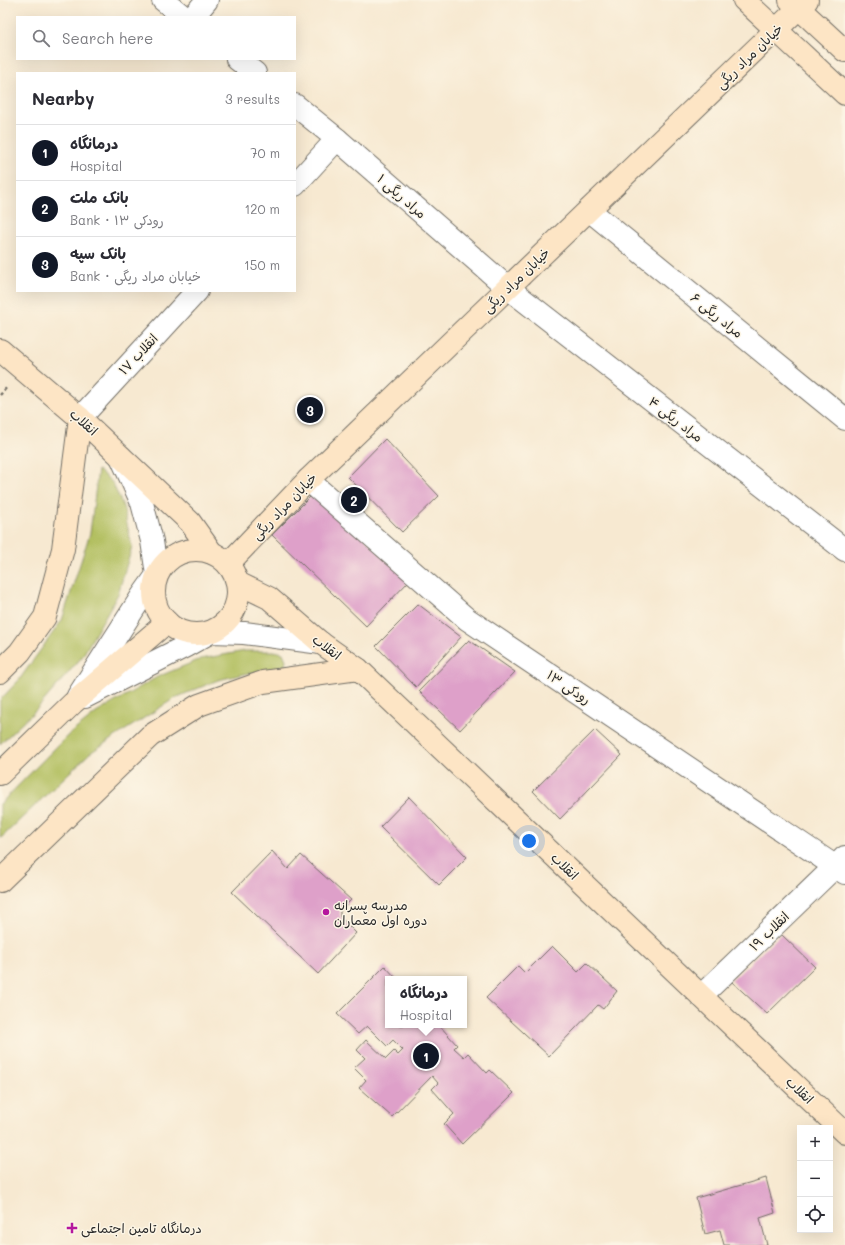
<!DOCTYPE html>
<meta charset="utf-8">
<style>
body{margin:0;font-family:Mali,"Playpen Sans Arabic",sans-serif;background:#f2f2f3;color:#2b2b33}
.controls{position:absolute;right:12px;bottom:12px;display:grid;overflow:hidden;border-radius:0px;box-shadow:0 4px 16px #0002}
.controls button{width:36px;height:36px;display:grid;place-items:center;padding:0;border:0;border-bottom:1px solid #e1e1e2;background:#fff;color:#2b2b33;font:20px sans-serif}
.you{position:absolute;left:529px;top:841px;width:14px;height:14px;margin:-10px;border:3px solid #fff;border-radius:50%;background:#1a73e8;box-shadow:0 0 0 6px #1a73e833}
.badge{display:grid;place-items:center;width:26px;height:26px;border-radius:50%;background:#111827;color:#fff;font-size:13px;font-weight:700}
.pin{position:absolute;translate:-50% -50%;border:2px solid #fff;box-shadow:0 1px 4px #0006}
.popup{position:absolute;left:385px;top:976px;width:82px;height:52px;box-sizing:border-box;display:grid;place-content:center;border-radius:0px;background:#fff;filter:drop-shadow(0 1px 3px #0005);font-size:13px;white-space:nowrap;color:#7c7c81}
.popup b{font-size:15px;color:#2b2b33}
.popup::after{content:'';position:absolute;left:50%;top:100%;margin-left:-8px;border:8px solid transparent;border-top-color:#fff}
.list{margin:0;padding:0;list-style:none}
h2{display:flex;justify-content:space-between;align-items:center;height:52px;margin:0;padding:0 16px;font-size:17px}
h2 small{font-size:13px;font-weight:400;color:#7c7c81}
.list li{display:grid;grid-template-columns:26px 1fr auto;gap:12px;align-items:center;box-sizing:border-box;height:56px;padding:0 16px;border-top:1px solid #e1e1e2}
.list b{display:block;font-size:15px;white-space:nowrap}
.list p{margin:0;font-size:13px;white-space:nowrap;color:#7c7c81}
.list em{font-size:13px;font-style:normal;color:#7c7c81}
.icon{flex:none;width:22px;height:22px;fill:none;stroke:currentColor;stroke-width:2;stroke-linecap:round;stroke-linejoin:round}
.map{position:relative;flex:none;width:845px;height:1245px;overflow:hidden}
.search{position:absolute;background:#fff;box-shadow:0 4px 16px #0002;left:16px;top:16px;width:280px;height:44px;display:flex;align-items:center;gap:10px;box-sizing:border-box;padding:0 14px;border-radius:0px;color:#7c7c81;font-size:15px}
.panel{position:absolute;background:#fff;box-shadow:0 4px 16px #0002;left:16px;top:72px;width:280px;height:220px;border-radius:0px}
.map>svg:first-child{display:block}
.green{fill:#b2bf61;stroke:#6e7546}
.building{fill:#dea0c9}
.lines{fill:none;stroke-linecap:round;stroke-linejoin:round}
.street-casing{stroke:#726e65;stroke-width:24}
.secondary-casing{stroke:#726e65;stroke-width:24}
.path{stroke:#726e65;stroke-width:2.5;stroke-dasharray:3 3;stroke-linecap:butt}
.street{stroke:#fff;stroke-width:22}
.secondary{stroke:#fde5c5;stroke-width:22}
.poi-dot{fill:#b5179e;stroke:#fcf5e5;stroke-width:1.5}
.labels{text-anchor:middle;stroke-width:3;stroke-linejoin:round;paint-order:stroke}
.street-label{font-size:13px;fill:#2b2b2b;stroke:#fcf5e5}
.poi-label{font-size:13px;fill:#2b2b2b;stroke:#fcf5e5;text-anchor:start}
</style>
<div class="map">
<svg width="845" height="1245" viewBox="0 0 845 1245">
<rect width="100%" height="100%" fill="#fcf5e5"/>
<filter id="ink" filterUnits="userSpaceOnUse"><feTurbulence type="fractalNoise" baseFrequency=".025" numOctaves="2"/><feDisplacementMap in="SourceGraphic" scale="8" xChannelSelector="R" yChannelSelector="G"/><feConvolveMatrix kernelMatrix="1 2 1 2 8 2 1 2 1" color-interpolation-filters="sRGB"/></filter>
<filter id="wash" filterUnits="userSpaceOnUse"><feTurbulence type="fractalNoise" baseFrequency=".012" numOctaves="4" result="noise"/><feDisplacementMap in="SourceGraphic" scale="16" xChannelSelector="R" yChannelSelector="G"/><feGaussianBlur stdDeviation="0.9" result="paint"/><feColorMatrix in="noise" values="0 0 0 0 0 0 0 0 0 0 0 0 0 0 0 0 0 1.4 0 .05"/><feComposite in="paint" operator="in"/></filter>
<g filter="url(#wash)">
<rect width="100%" height="100%" fill="#f7e9d1"/>
<g class="green">
<path d="M98,470L112,482L123,506L132,547L118,594L82,657L36,710L0,744V700L19,680L62,620L90,533Z"/>
<path d="M245,651H274L283,653L286,660L285,667L280,670L249,673L218,680L175,698L90,753L0,839V804L67,736L96,713L157,677L201,659Z"/>
</g>
<g id="blocks">
<g class="building">
<path d="M385,439L439,496L402,532L348,477Z"/>
<path d="M316,491L409,581L366,626L272,535Z"/>
<path d="M418,604L461,637L416,687L376,646Z"/>
<path d="M469,640L515,672L460,730L419,691Z"/>
<path d="M595,730L622,755L560,819L533,791Z"/>
<path d="M409,797L467,857L439,885L380,827Z"/>
<path d="M272,851L288,869L301,855L351,900L340,911V917L356,933L318,974L232,892Z"/>
<path d="M781,934L815,967L767,1014L731,981Z"/>
<path d="M552,946L578,972L587,963L617,991L603,1009L598,1005L549,1056L486,998L518,966L525,973Z"/>
<path d="M385,966L397,979H388V1025H439L457,1045L454,1048L464,1057L468,1053L487,1073L490,1070L514,1093L462,1144L444,1124L454,1114L432,1089L438,1083L432,1076L392,1117L359,1088L366,1080L354,1068L365,1058L357,1050L366,1040L386,1059L394,1051L398,1055L403,1050L393,1040L387,1046L367,1026L358,1034L337,1014Z"/>
<path d="M766,1178L775,1213L760,1218L767,1245H724L720,1230L705,1234L696,1198Z"/>
</g>
</g>
</g>
<g filter="url(#ink)">
<use href="#blocks" fill-opacity="0" stroke="#726e65" stroke-width="1"/>
<g class="lines">
<g class="street-casing">
<g id="street">
<path d="M163,0L184,17"/>
<path d="M193,17L207,0"/>
<path d="M237,59L255,73"/>
<path d="M295,105L337,139L508,288L845,550"/>
<path d="M295,185L337,139"/>
<path d="M589,210L845,419"/>
<path d="M80,418L197,291"/>
<path d="M308,480L467,619L845,873"/>
<path d="M78,696L142,596L157,575L152,541L142,503L121,457"/>
<path d="M85,697L186,646L211,632L244,633L321,643"/>
<path d="M701,996L845,857"/>
</g>
</g>
<g class="secondary-casing">
<g id="secondary">
<path d="M744,0L845,94"/>
<path d="M790,0L845,51"/>
<path d="M0,350L80,418L190,522L212,553"/>
<circle cx="196" cy="592" r="42"/>
<path d="M228,564L308,480L807,0"/>
<path d="M238,583L269,598L321,643L358,669L845,1133"/>
<path d="M0,672L20,652L45,617L63,549L80,418"/>
<path d="M0,774L73,703L167,622"/>
<path d="M0,881L150,736L199,705L263,682L358,669"/>
</g>
</g>
<path class="path" d="M0,395L8,386"/>
<use href="#street" class="street"/>
<use href="#secondary" class="secondary"/>
</g>
</g>
<g class="poi-dot">
<circle cx="326" cy="912" r="4"/>
<path d="M70 1222h4v4h4v4h-4v4h-4v-4h-4v-4h4z"/>
</g>
<g class="labels">
<g class="street-label">
<text transform="translate(749 56) rotate(-44)" y="5">خیابان مراد ریگی</text>
<text transform="translate(402 196) rotate(41)" y="5">مراد ریگی ۱</text>
<text transform="translate(516 280) rotate(-44)" y="5">خیابان مراد ریگی</text>
<text transform="translate(717 315) rotate(39)" y="5">مراد ریگی ۶</text>
<text transform="translate(138 354) rotate(-47)" y="5">انقلاب ۱۷</text>
<text transform="translate(676 419) rotate(38)" y="5">مراد ریگی ۴</text>
<text transform="translate(84 422) rotate(42)" y="5">انقلاب</text>
<text transform="translate(284 506) rotate(-46)" y="5">خیابان مراد ریگی</text>
<text transform="translate(327 647) rotate(37)" y="5">انقلاب</text>
<text transform="translate(569 687) rotate(34)" y="5">رودکی ۱۳</text>
<text transform="translate(565 866) rotate(44)" y="5">انقلاب</text>
<text transform="translate(769 931) rotate(-44)" y="5">انقلاب ۱۹</text>
<text transform="translate(800 1090) rotate(44)" y="5">انقلاب</text>
</g>
<g class="poi-label">
<text x="334" y="910">مدرسه پسرانه<tspan x="334" dy="15">دوره اول معماران</tspan></text>
<text x="81" y="1233">درمانگاه تامین اجتماعی</text>
</g>
</g>
</svg>
<div class="controls">
<button>+</button>
<button>−</button>
<button><svg class="icon" aria-label="locate" viewBox="0 0 24 24"><circle cx="12" cy="12" r="6"/><path d="M12 2v4M12 18v4M2 12h4M18 12h4"/></svg></button>
</div>
<div class="you"></div>
<div class="pin badge" style="left:426px;top:1056px">1</div>
<div class="popup"><b>درمانگاه</b>Hospital</div>
<div class="pin badge" style="left:354px;top:500px">2</div>
<div class="pin badge" style="left:310px;top:410px">3</div>
<div class="search"><svg class="icon" aria-label="search" viewBox="0 0 24 24"><circle cx="10" cy="10" r="6"/><path d="M15 15l6 6"/></svg>Search here</div>
<section class="panel">
<h2>Nearby<small>3 results</small></h2>
<ul class="list">
<li><span class="badge">1</span><div><b>درمانگاه</b><p>Hospital</p></div><em>70 m</em></li>
<li><span class="badge">2</span><div><b>بانک ملت</b><p>Bank · رودکی ۱۳</p></div><em>120 m</em></li>
<li><span class="badge">3</span><div><b>بانک سپه</b><p>Bank · خیابان مراد ریگی</p></div><em>150 m</em></li>
</ul>
</section>
</div>
